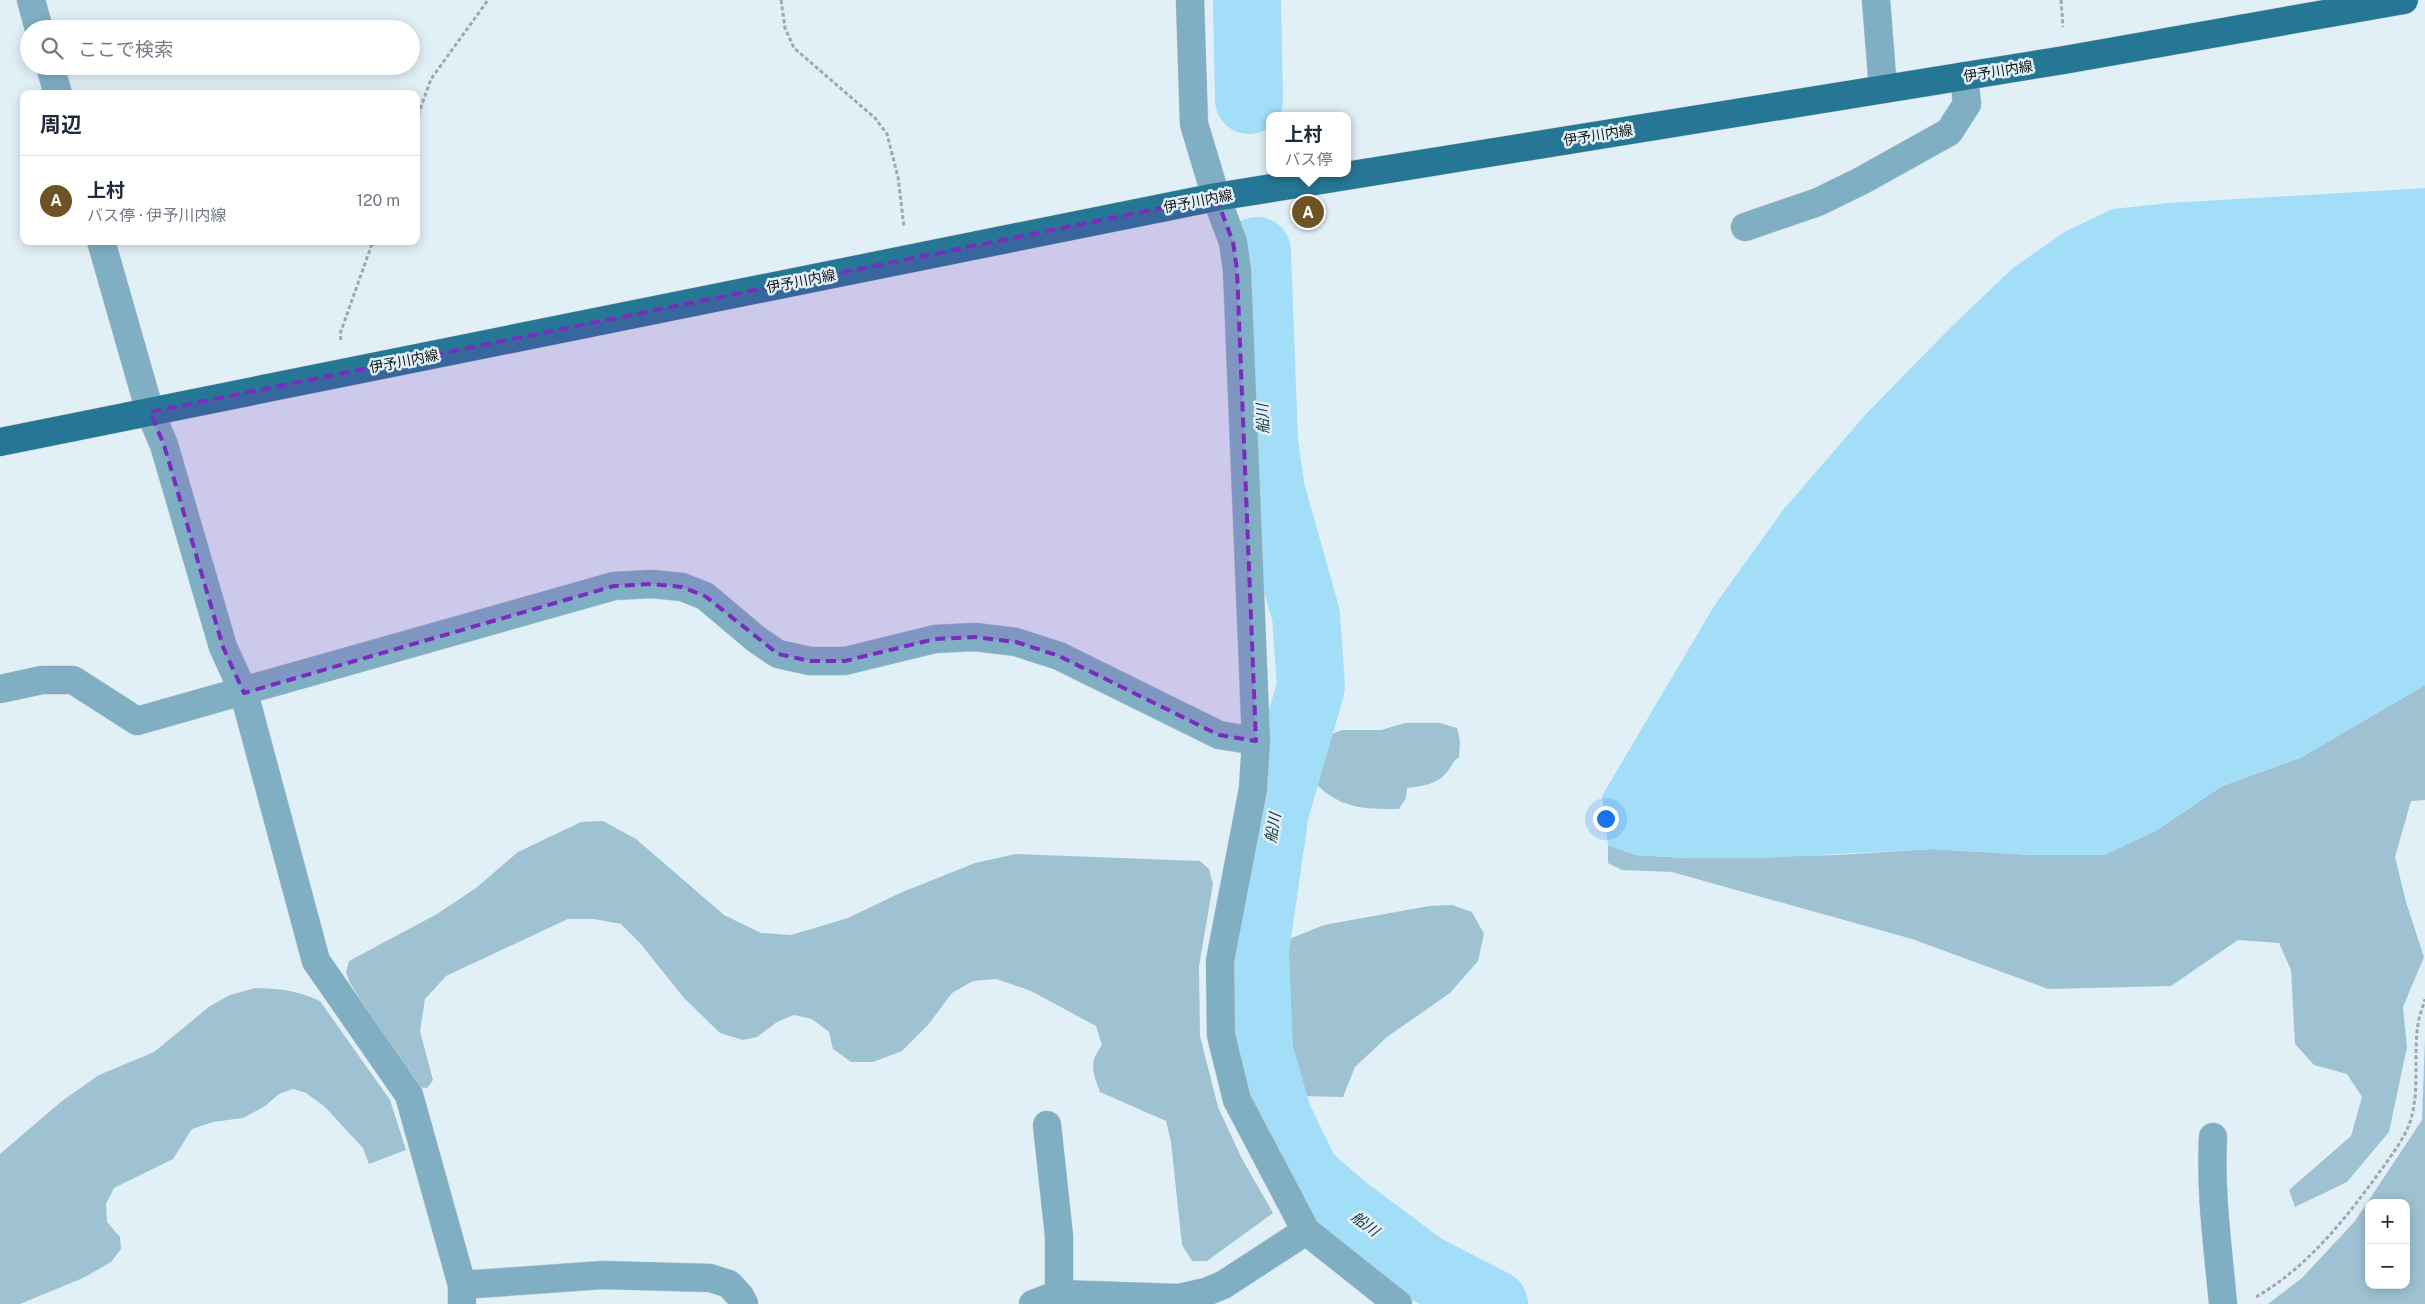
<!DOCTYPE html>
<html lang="ja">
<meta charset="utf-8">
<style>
body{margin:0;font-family:"Public Sans","Noto Sans JP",sans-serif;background:#f6f6f7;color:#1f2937}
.controls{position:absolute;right:15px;bottom:15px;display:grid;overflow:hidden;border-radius:10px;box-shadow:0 2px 12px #0003}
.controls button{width:45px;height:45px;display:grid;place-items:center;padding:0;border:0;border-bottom:1px solid #e0e1e3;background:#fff;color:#1f2937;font:25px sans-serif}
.you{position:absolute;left:1605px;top:818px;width:18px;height:18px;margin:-12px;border:4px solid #fff;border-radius:50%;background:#1a73e8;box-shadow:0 0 0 8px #1a73e833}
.badge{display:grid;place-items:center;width:32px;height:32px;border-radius:50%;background:#6e5325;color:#fff;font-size:16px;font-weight:700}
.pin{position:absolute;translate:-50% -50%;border:2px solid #fff;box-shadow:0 1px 5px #0006}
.popup{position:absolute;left:1266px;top:112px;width:85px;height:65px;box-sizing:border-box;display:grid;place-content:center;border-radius:10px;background:#fff;filter:drop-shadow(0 1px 4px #0005);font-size:16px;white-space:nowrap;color:#747a83}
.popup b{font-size:19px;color:#1f2937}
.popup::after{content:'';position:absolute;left:50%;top:100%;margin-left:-10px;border:10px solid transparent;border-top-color:#fff}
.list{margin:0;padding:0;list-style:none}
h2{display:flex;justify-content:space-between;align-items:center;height:65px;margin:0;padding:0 20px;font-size:21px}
h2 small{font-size:16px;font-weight:400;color:#747a83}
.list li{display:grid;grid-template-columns:32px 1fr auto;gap:15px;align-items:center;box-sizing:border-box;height:90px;padding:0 20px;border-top:1px solid #e0e1e3}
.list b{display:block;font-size:19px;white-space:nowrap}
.list p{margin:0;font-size:16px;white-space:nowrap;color:#747a83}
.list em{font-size:16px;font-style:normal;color:#747a83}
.icon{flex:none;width:28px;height:28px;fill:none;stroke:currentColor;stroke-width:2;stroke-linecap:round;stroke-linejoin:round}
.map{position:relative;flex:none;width:2425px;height:1304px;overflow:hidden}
.search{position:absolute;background:#fff;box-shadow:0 2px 12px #0003;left:20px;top:20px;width:400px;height:55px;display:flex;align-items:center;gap:12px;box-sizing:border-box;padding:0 18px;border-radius:28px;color:#747a83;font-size:19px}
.panel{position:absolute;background:#fff;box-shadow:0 2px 12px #0003;left:20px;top:90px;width:400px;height:155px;border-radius:10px}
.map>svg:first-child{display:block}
.green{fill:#9fc2d2;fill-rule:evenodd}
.water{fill:#a3def8}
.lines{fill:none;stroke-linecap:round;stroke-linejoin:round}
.river{stroke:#a3def8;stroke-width:68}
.minor-casing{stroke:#bfcdd3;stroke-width:29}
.major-casing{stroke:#bfcdd3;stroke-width:29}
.path{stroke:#9da9ae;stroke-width:3;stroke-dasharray:4 2.5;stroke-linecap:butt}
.minor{stroke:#80afc4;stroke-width:28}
.major{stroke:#267695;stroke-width:28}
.marked{fill:#7b2cbf;fill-opacity:0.2;stroke:#7b2cbf;stroke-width:4;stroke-dasharray:10 6;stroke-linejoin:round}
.labels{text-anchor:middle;stroke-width:5;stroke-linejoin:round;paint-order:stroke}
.street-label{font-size:14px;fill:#0e1315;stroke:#e1f0f7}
.water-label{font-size:15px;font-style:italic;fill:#15313d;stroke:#e1f0f7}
</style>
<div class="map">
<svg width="2425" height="1304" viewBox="0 0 2425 1304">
<rect width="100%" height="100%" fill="#e1f0f7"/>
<g class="green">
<path d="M2425,685V800L2411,801L2395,857L2406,902L2424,957L2403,1007L2407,1047L2389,1132L2347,1182L2295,1207L2289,1190L2351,1136L2362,1097L2347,1074L2314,1065L2295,1044L2291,970L2279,943L2238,940L2171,986L2048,989L1912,939L1672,872L1622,870L1608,863V845L1636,855L1686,858L1838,855L1932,849L2032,855H2104L2157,830L2222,786L2300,758Z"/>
<path d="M1405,723H1440L1457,728L1460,741L1459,757C1452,762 1452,766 1447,772C1437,785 1421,786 1407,788L1406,798L1399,809C1363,809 1341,809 1315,783L1327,736L1342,730H1381Z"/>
<path d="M603,821L636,839L724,915L761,933L791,935L848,918L900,893L975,863L1016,854L1200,861L1209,869L1213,884L1199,966L1200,1036L1218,1107L1241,1157L1273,1213L1207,1261H1192L1182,1245L1171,1142L1166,1121L1100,1092C1093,1072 1088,1064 1102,1045L1096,1026L1031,991L996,979L973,981L952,993L928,1025L902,1051L873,1062H851L833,1049L829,1032L812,1019L794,1015L777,1022L757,1037L743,1040L720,1033L684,998L639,942L621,924L594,919H568L446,976L425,999L420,1031L433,1080L427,1088L417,1087L350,983L346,972L349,961L437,914L476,888L518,852L581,822Z"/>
<path d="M1452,905L1472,912L1484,934L1478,961L1450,993L1387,1037L1355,1067L1343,1097L1302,1096C1269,1052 1279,992 1284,941L1324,925L1429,906Z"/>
<path d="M255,988C279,988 298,991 320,1001L390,1100L406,1150L369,1164L363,1148L324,1106L306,1093L293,1089L279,1094L265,1106L243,1118L213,1122L192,1129L173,1159L114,1188L106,1204L107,1222L120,1237L121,1249L111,1262L83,1278L20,1304H0V1154L62,1101L99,1075L154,1052L210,1006L230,995Z"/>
<path d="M2425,1038V1304H2268L2302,1278L2355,1221L2422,1120ZM2369,1203H2406V1285H2369Z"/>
</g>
<path class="water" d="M2425,188V685L2300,758L2222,786L2157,830L2104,855H2032L1932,849L1764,858H1686L1636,855L1608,845L1602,796L1714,606L1783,510L1866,414L1951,327L2013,268L2066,231L2113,209L2169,203Z"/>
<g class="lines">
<g class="river">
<path d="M1247,0L1249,100"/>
<path d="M1257,251L1264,442L1271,491L1306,615L1311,687L1275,811L1255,950L1259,1051L1278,1117L1306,1175L1341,1206L1424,1268L1494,1304"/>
</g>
<g class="minor-casing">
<g id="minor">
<path d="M31,0L39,29"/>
<path d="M1190,0L1194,124L1216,197L1233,242L1237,270L1256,741L1253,789L1220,961L1221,1035L1237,1100L1306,1231L1398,1304"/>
<path d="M1876,0L1883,89"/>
<path d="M50,66L58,94"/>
<path d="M1745,227L1818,202L1861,181L1949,132L1967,104L1964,76"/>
<path d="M101,241L150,412L164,445L223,647L244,693L316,961L409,1095L462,1285V1304"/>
<path d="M0,689L42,680H73L137,721L614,586L652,584L682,587L705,596L756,639L778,654L810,661H845L935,639L975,637L1016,642L1059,656L1219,735L1256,741"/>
<path d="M1047,1125L1059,1236V1294"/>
<path d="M2213,1137C2210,1193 2218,1248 2223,1304"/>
<path d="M462,1285L603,1275L710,1278L729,1284L740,1296L744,1304"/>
<path d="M1033,1304L1059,1294L1179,1298L1206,1292L1223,1285L1306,1231"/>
</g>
</g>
<g class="major-casing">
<path id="major" d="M0,442L1216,197L2064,60L2404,0"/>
</g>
<g class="path">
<path d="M781,0L785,28L794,48L875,118L887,134L898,177L904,227"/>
<path d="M2061,0L2063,27"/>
<path d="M416,121L431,79L488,0"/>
<path d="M341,340L340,334L373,241"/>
<path d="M2256,1297C2306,1268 2342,1223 2376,1177C2388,1160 2405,1139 2411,1119C2420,1087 2413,1056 2418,1024C2419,1016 2423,1007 2425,999"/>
</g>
<use href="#minor" class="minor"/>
<use href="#major" class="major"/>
</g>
<path class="marked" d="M1216,197L1233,242L1237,270L1256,741L1219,735L1059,656L1016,642L975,637L935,639L845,661H810L778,654L705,596L682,587L652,584L614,586L244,693L223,647L164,445L150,412Z"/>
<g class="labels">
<g class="street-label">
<text transform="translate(1998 71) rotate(-9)" y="5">伊予川内線</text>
<text transform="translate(1598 135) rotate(-9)" y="5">伊予川内線</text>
<text transform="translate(1198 201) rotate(-11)" y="5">伊予川内線</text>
<text transform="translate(801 281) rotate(-11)" y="5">伊予川内線</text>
<text transform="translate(404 361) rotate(-11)" y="5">伊予川内線</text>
</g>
<g class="water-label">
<text transform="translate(1263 419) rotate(-92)" y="5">船川</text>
<text transform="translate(1273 828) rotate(-81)" y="5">船川</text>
<text transform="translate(1365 1224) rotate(37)" y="5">船川</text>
</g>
</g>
</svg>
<div class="controls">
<button>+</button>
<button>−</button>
</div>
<div class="you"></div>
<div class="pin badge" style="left:1308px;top:212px">A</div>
<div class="popup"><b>上村</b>バス停</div>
<div class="search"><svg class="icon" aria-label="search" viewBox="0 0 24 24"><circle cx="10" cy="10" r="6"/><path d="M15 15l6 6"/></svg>ここで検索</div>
<section class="panel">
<h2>周辺<small></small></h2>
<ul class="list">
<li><span class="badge">A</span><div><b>上村</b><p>バス停 · 伊予川内線</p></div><em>120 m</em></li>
</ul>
</section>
</div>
